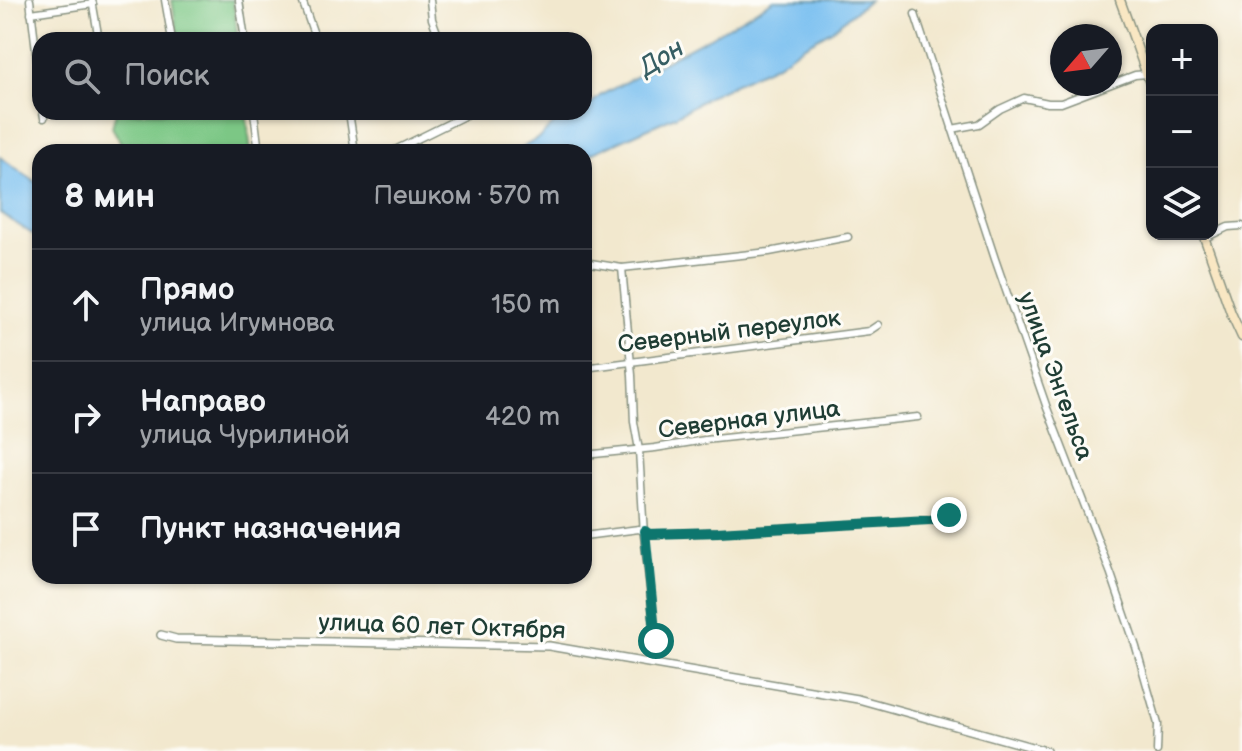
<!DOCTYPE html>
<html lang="ru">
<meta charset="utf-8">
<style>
body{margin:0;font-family:"Balsamiq Sans",sans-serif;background:#20242c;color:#f1f3f6}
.controls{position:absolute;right:24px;top:24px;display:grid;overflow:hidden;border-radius:16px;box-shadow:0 2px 6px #0004}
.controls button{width:72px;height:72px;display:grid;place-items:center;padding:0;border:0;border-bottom:2px solid #363941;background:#171b24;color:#f1f3f6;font:40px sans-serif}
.compass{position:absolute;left:1050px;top:24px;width:72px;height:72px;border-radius:50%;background:#171b24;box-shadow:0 2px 6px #0004;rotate:242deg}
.stop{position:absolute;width:24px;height:24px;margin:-18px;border:6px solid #0f766e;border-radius:50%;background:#fff}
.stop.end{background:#0f766e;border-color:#fff;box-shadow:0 2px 8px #0008}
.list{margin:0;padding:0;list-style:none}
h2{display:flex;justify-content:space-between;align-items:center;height:104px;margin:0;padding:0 32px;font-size:34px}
h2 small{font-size:26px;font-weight:400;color:#9ea1a6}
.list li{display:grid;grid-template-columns:52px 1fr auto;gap:24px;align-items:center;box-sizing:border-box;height:112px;padding:0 32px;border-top:2px solid #363941}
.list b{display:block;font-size:30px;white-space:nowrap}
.list p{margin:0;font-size:26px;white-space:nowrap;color:#9ea1a6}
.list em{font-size:26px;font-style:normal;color:#9ea1a6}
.icon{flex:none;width:44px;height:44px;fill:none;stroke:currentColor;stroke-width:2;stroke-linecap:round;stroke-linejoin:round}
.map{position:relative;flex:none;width:1242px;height:751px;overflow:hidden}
.search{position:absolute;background:#171b24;box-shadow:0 2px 6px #0004;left:32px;top:32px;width:560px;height:88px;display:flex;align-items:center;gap:20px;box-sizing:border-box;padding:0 28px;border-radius:24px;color:#9ea1a6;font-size:30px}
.panel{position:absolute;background:#171b24;box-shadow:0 2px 6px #0004;left:32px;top:144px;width:560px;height:440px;border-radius:24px}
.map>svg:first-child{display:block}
.green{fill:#7bc785;stroke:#4d825c;stroke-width:2}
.water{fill:#79bff0;stroke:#4c7e92;stroke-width:2}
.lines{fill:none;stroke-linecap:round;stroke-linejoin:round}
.minor-casing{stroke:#889281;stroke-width:9}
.tertiary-casing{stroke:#889281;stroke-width:10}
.secondary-casing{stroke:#889281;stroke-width:11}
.minor{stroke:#fff;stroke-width:6}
.tertiary{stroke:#fff;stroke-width:7}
.secondary{stroke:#f9e7c3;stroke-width:8}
.route{stroke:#0f766e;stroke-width:10}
.labels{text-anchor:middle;stroke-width:6;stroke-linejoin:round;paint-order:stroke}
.street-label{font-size:24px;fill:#1f3d34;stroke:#fdfcf7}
.water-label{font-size:26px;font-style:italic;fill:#365e63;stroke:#fdfcf7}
</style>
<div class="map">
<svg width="1242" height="751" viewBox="0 0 1242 751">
<rect width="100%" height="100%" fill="#fdfcf7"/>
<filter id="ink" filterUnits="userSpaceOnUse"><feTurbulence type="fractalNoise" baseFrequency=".0125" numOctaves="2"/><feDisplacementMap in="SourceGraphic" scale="16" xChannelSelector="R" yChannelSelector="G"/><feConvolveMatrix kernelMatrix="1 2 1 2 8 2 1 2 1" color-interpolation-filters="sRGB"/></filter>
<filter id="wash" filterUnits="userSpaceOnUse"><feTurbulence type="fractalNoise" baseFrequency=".006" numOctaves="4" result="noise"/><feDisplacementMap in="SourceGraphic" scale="32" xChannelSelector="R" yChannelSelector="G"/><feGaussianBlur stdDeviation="1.8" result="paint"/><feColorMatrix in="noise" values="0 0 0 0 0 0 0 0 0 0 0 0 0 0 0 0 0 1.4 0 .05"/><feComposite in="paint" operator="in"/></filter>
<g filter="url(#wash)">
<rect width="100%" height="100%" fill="#f2e8ce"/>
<g class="green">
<path d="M172,0H233L238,40H178Z"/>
<path d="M116,112H246L251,152H126L112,127Z"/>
</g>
<g class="water">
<path d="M774,0H869L830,31L801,47L779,63L715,93L675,116L584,157V152H515L540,137L554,124L584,112V110L601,95L710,37Z"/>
<path d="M0,157L40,185V239L0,213Z"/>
</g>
</g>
<g filter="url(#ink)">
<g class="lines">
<g class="minor-casing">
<g id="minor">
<path d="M30,0L40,84"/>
<path d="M92,0L99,40"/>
<path d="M165,0L172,40"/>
<path d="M239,0L245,40"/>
<path d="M302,0L316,40"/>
<path d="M430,0L432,19L440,40"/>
<path d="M31,13L93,4"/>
<path d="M915,14L995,259L1047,408L1111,574L1136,647L1158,724L1157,751"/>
<path d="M43,112L44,118"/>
<path d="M254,112L259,152"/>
<path d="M349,112L355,152"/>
<path d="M952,129L979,124L1000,109L1024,98L1048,103H1061L1135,75L1147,74"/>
<path d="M393,151L472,112"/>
<path d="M1205,238L1228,227L1242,226"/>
<path d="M584,262L622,268L769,252L848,237"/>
<path d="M622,268L632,375L634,422L639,450L644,535L656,641L651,664"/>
<path d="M584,368L869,331L878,325"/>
<path d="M584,455L655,448L705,440L918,417"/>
<path d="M584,536L639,529L649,534L718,532L946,519L948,517L951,512"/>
</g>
</g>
<g class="tertiary-casing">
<path id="tertiary" d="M161,635L176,639L549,646L858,699L1046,751"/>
</g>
<g class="secondary-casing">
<g id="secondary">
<path d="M1120,0L1152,89"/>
<path d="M1203,234L1231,313L1242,337"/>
</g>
</g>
<use href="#minor" class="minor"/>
<use href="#tertiary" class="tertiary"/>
<use href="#secondary" class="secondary"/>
</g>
</g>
<g class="lines" filter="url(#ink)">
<path class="route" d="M656,641L645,531L649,534L718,532L946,519L949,515"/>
</g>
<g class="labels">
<g class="street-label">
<text transform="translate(729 331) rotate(-7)" y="8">Северный переулок</text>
<text transform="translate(1056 376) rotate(70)" y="8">улица Энгельса</text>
<text transform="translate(749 419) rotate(-7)" y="8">Северная улица</text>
<text transform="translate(442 626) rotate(2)" y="8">улица 60 лет Октября</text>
</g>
<g class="water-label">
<text transform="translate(661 57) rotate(-31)" y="9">Дон</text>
</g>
</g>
</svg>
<div class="controls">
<button>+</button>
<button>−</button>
<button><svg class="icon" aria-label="layers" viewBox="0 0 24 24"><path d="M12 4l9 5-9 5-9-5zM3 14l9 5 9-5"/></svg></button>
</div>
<svg class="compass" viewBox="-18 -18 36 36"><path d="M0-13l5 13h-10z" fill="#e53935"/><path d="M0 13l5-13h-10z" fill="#9ea1a6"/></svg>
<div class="stop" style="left:656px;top:641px"></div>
<div class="stop end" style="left:949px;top:515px"></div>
<div class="search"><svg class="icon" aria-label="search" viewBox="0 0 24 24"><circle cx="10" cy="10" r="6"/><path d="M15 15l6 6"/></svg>Поиск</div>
<section class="panel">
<h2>8 мин<small>Пешком · 570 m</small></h2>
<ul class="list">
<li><svg class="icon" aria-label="ahead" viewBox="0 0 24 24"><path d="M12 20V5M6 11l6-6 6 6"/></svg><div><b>Прямо</b><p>улица Игумнова</p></div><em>150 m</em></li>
<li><svg class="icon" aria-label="right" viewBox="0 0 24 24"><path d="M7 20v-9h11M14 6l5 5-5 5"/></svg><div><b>Направо</b><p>улица Чурилиной</p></div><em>420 m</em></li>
<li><svg class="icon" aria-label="arrive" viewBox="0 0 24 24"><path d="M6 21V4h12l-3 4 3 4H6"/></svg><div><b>Пункт назначения</b></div></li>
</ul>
</section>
</div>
